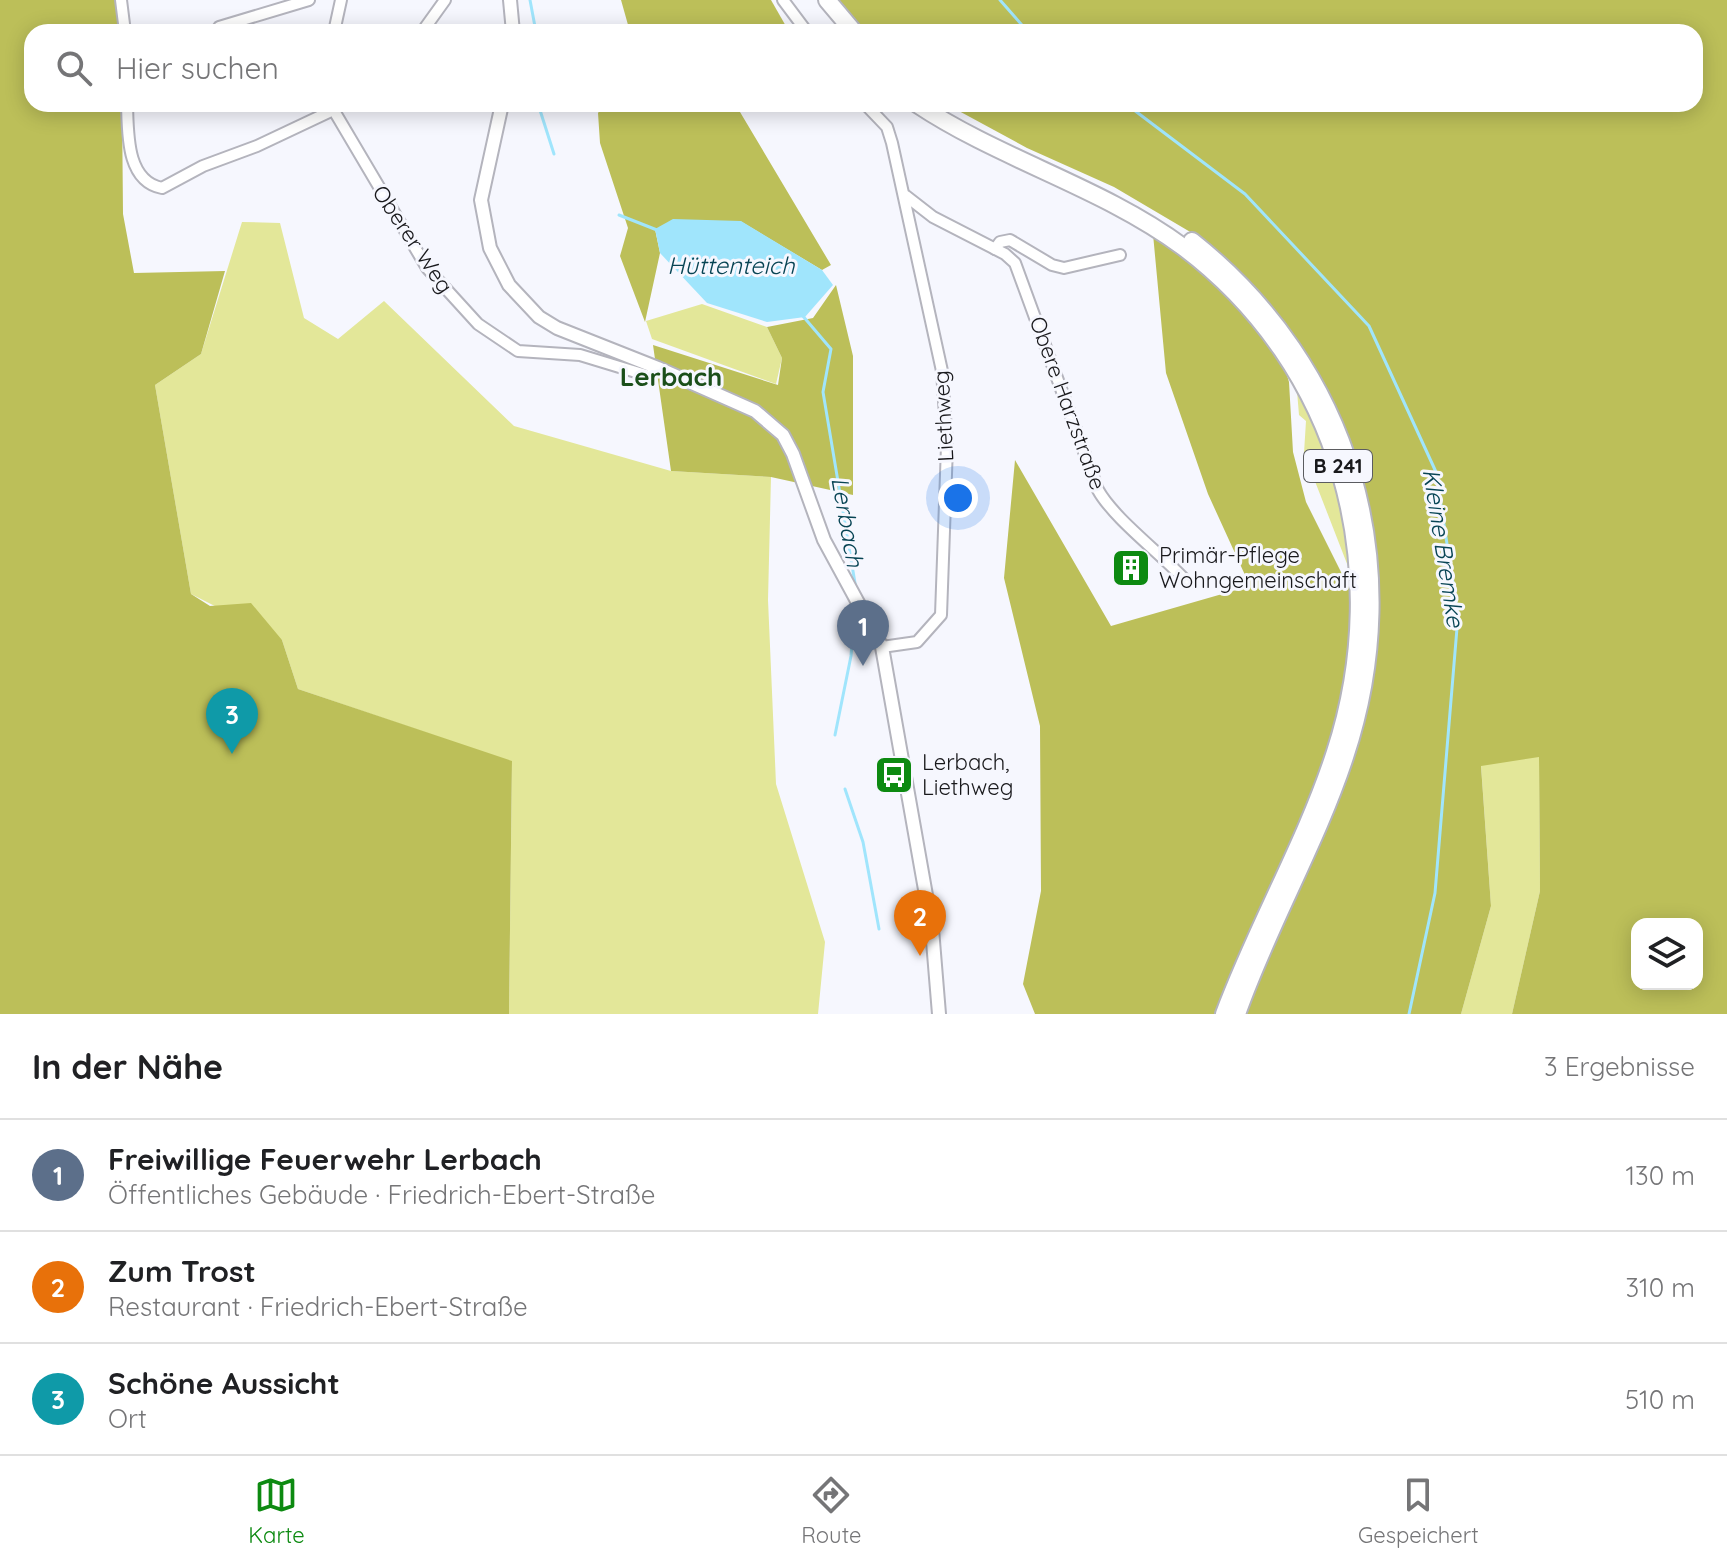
<!DOCTYPE html>
<html lang="de">
<meta charset="utf-8">
<style>
body{margin:0;font-family:Quicksand,sans-serif;background:#f2f2f2;color:#202124}
.controls{position:absolute;right:24px;bottom:24px;display:grid;overflow:hidden;border-radius:16px;box-shadow:0 4px 20px #0003}
.controls button{width:72px;height:72px;display:grid;place-items:center;padding:0;border:0;border-bottom:2px solid #e0e0e0;background:#fff;color:#202124;font:40px sans-serif}
.you{position:absolute;left:958px;top:498px;width:28px;height:28px;margin:-20px;border:6px solid #fff;border-radius:50%;background:#1a73e8;box-shadow:0 0 0 12px #1a73e833}
.badge{display:grid;place-items:center;width:52px;height:52px;border-radius:50%;background:#0d8a11;color:#fff;font-size:26px;font-weight:700}
.pin{position:absolute;translate:-50% -66px;filter:drop-shadow(0 2px 4px #0008)}
.pin::after{content:'';position:absolute;top:42px;width:28px;height:24px;background:inherit;clip-path:polygon(0 0,100% 0,50% 100%)}
.list{margin:0;padding:0;list-style:none}
h2{display:flex;justify-content:space-between;align-items:center;height:104px;margin:0;padding:0 32px;font-size:34px}
h2 small{font-size:26px;font-weight:400;color:#757577}
.list li{display:grid;grid-template-columns:52px 1fr auto;gap:24px;align-items:center;box-sizing:border-box;height:112px;padding:0 32px;border-top:2px solid #e0e0e0}
.list b{display:block;font-size:30px;white-space:nowrap}
.list p{margin:0;font-size:26px;white-space:nowrap;color:#757577}
.list em{font-size:26px;font-style:normal;color:#757577}
.icon{flex:none;width:44px;height:44px;fill:none;stroke:currentColor;stroke-width:2;stroke-linecap:round;stroke-linejoin:round}
.map{position:relative;flex:none;width:1727px;height:1014px;overflow:hidden}
.search{position:absolute;background:#fff;box-shadow:0 4px 20px #0003;left:24px;right:24px;top:24px;height:88px;display:flex;align-items:center;gap:20px;box-sizing:border-box;padding:0 28px;border-radius:24px;color:#757577;font-size:30px}
.sheet{height:440px;background:#fff}
nav{display:flex;justify-content:space-around;align-items:center;box-sizing:border-box;height:112px;border-top:2px solid #e0e0e0;background:#fff;font-size:22px;color:#757577}
nav a{display:grid;justify-items:center;gap:4px}
nav .on{color:#0d8a11}
.map>svg:first-child{display:block}
.green{fill:#e3e799}
.forest{fill:#bcbf59;fill-rule:evenodd}
.water{fill:#a0e5fc}
.lines{fill:none;stroke-linecap:round;stroke-linejoin:round}
.stream{stroke:#a0e5fc;stroke-width:3}
.minor-casing{stroke:#b4b4bd;stroke-width:14}
.tertiary-casing{stroke:#b4b4bd;stroke-width:16}
.primary-casing{stroke:#b4b4bd;stroke-width:20}
.minor{stroke:#fff;stroke-width:10}
.tertiary{stroke:#fff;stroke-width:12}
.primary{stroke:#fff;stroke-width:16}
.labels{text-anchor:middle;stroke-width:6;stroke-linejoin:round;paint-order:stroke}
.shield{fill:#f6f7fe;stroke:#5b5c60;stroke-width:2}
.shield-label{font-size:20px;font-weight:bold;fill:#19191c}
.street-label{font-size:22px;fill:#19191c;stroke:#f6f7fe}
.poi-label{font-size:22px;fill:#19191c;stroke:#f6f7fe;text-anchor:start}
.water-label{font-size:24px;font-style:italic;fill:#074454;stroke:#f6f7fe}
.quarter-label{font-size:26px;font-weight:bold;fill:#1b4f1a;stroke:#f6f7fe}
</style>
<div class="map">
<svg width="1727" height="1014" viewBox="0 0 1727 1014">
<rect width="100%" height="100%" fill="#f6f7fe"/>
<g class="green">
<path d="M242,222L280,223L304,318L338,339L384,301L514,426L671,471L771,477L768,600L776,784L825,942L818,1014H509L512,762L298,689L282,640L191,594L155,385L201,354Z"/>
<path d="M702,304L767,327L782,358L776,384L652,339L646,321Z"/>
<path d="M1297,391C1329,449 1346,507 1351,574L1304,453L1306,421L1299,415Z"/>
<path d="M1539,756L1540,891L1512,1014H1461L1491,906L1481,765Z"/>
</g>
<g class="forest">
<path d="M0,0H120L121,32H32V104H122L123,214L134,273L225,271L201,354L155,385L191,594L210,606L251,603L282,640L298,689L512,761L509,1014H0Z"/>
<path d="M621,0H771L787,28L785,32H630Z"/>
<path d="M837,0H1727V1014H1512L1540,891L1539,757L1481,766L1491,906L1461,1014H1242L1373,666L1377,611L1329,399L1288,330L1237,271L1192,233L1114,187L1027,148L946,104H1695V32H860ZM1637,924H1697V984H1637Z"/>
<path d="M604,104H744L740,112L831,265L822,270L740,221L655,229L660,253L645,322L620,256L628,228L600,143L598,113Z"/>
<path d="M1153,234L1220,287L1283,362L1289,382L1293,452L1306,502L1355,600L1351,659L1321,776L1218,1014H1035L1023,984L1041,891L1040,726L1004,578L1015,460L1111,626L1250,586L1208,494L1166,373Z"/>
<path d="M836,285L853,356V495L771,477L671,471L653,345L778,385L782,358L767,327L813,318Z"/>
</g>
<path class="water" d="M673,219L741,221L822,270L833,285L805,317L767,322L707,303L660,253L655,229Z"/>
<g class="lines">
<g class="stream">
<path d="M530,0L536,32"/>
<path d="M1000,0L1028,32"/>
<path d="M1126,104L1245,194L1369,326L1436,472L1458,616L1435,893L1409,1014"/>
<path d="M539,107L554,154"/>
<path d="M619,215L657,230"/>
<path d="M802,315L831,349L823,392L856,589"/>
<path d="M835,735L851,656L855,609"/>
<path d="M845,789L863,842L879,929"/>
</g>
<g class="minor-casing">
<g id="minor">
<path d="M121,0L125,32"/>
<path d="M783,0L807,32"/>
<path d="M219,27L309,0"/>
<path d="M334,32L341,0"/>
<path d="M422,32L445,0"/>
<path d="M127,104C128,133 126,181 162,188L203,166L257,146L329,112"/>
<path d="M330,104L427,268L478,324L518,351L580,355L649,376L658,368"/>
<path d="M865,104L887,127L892,143L942,371L947,446L941,615L917,642L882,647"/>
<path d="M906,196L933,217L1005,254L1015,263L1098,490C1114,519 1163,555 1188,583"/>
<path d="M995,249L1000,242L1010,240L1052,265L1064,268L1120,255"/>
</g>
</g>
<g class="tertiary-casing">
<g id="tertiary">
<path d="M510,0L513,32"/>
<path d="M502,104L481,200L490,248L509,285L539,317L557,328L658,368L755,411L783,435L793,454L824,540L882,647L932,929L939,1014"/>
</g>
</g>
<g class="primary-casing">
<g id="primary">
<path d="M827,0L854,32"/>
<path d="M917,104C1001,160 1102,187 1183,247C1341,366 1395,567 1335,752C1306,842 1257,925 1224,1014"/>
<path d="M1192,241C1351,367 1409,565 1345,757C1316,845 1268,926 1237,1014"/>
</g>
</g>
<use href="#minor" class="minor"/>
<use href="#tertiary" class="tertiary"/>
<use href="#primary" class="primary"/>
</g>
<defs>
<g id="building-square" transform="scale(2)"><rect x="-9" y="-9" width="18" height="18" rx="4" fill="#0d8a11" stroke="#f6f7fe"/><path d="M-4-6H4V6H1V3H-1V6H-4ZM-2.5-4.3h1.7v1.8h-1.7ZM.8-4.3h1.7v1.8H.8ZM-2.5-1h1.7V.8h-1.7ZM.8-1h1.7V.8H.8Z" fill="#fff"/></g>
<g id="bus-square" transform="scale(2)"><rect x="-9" y="-9" width="18" height="18" rx="4" fill="#0d8a11" stroke="#f6f7fe"/><path d="M-5-6H5V4H4V6H2V4H-2V6H-4V4H-5ZM-3.5-4V0h7V-4ZM-3.5 1.2v1.5H-2V1.2ZM2 1.2v1.5H3.5V1.2Z" fill="#fff"/></g>
</defs>
<g fill-rule="evenodd">
<use href="#building-square" x="1131" y="568"/>
<use href="#bus-square" x="894" y="775"/>
</g>
<g class="labels">
<rect class="shield" x="1304" y="450" width="68" height="32" rx="6"/>
<g class="shield-label">
<text x="1338" y="473">B 241</text>
</g>
<g class="street-label">
<text transform="translate(413 239) rotate(56)" y="8">Oberer Weg</text>
<text transform="translate(1068 403) rotate(70)" y="8">Obere Harzstraße</text>
<text transform="translate(943 416) rotate(-93)" y="8">Liethweg</text>
</g>
<g class="poi-label">
<text x="1159" y="563">Primär-Pflege<tspan x="1159" dy="25">Wohngemeinschaft</tspan></text>
<text x="922" y="770">Lerbach,<tspan x="922" dy="25">Liethweg</tspan></text>
</g>
<g class="water-label">
<text x="731" y="274">Hüttenteich</text>
<text transform="translate(847 522) rotate(80)" y="8">Lerbach</text>
<text transform="translate(1443 548) rotate(81)" y="8">Kleine Bremke</text>
</g>
<g class="quarter-label">
<text x="671" y="386">Lerbach</text>
</g>
</g>
</svg>
<div class="controls">
<button><svg class="icon" aria-label="layers" viewBox="0 0 24 24"><path d="M12 4l9 5-9 5-9-5zM3 14l9 5 9-5"/></svg></button>
</div>
<div class="you"></div>
<div class="pin badge" style="left:863px;top:666px;background:#5c6f8a">1</div>
<div class="pin badge" style="left:920px;top:956px;background:#e8710a">2</div>
<div class="pin badge" style="left:232px;top:754px;background:#0f9aa8">3</div>
<div class="search"><svg class="icon" aria-label="search" viewBox="0 0 24 24"><circle cx="10" cy="10" r="6"/><path d="M15 15l6 6"/></svg>Hier suchen</div>
</div>
<section class="sheet">
<h2>In der Nähe<small>3 Ergebnisse</small></h2>
<ul class="list">
<li><span class="badge" style="background:#5c6f8a">1</span><div><b>Freiwillige Feuerwehr Lerbach</b><p>Öffentliches Gebäude · Friedrich-Ebert-Straße</p></div><em>130 m</em></li>
<li><span class="badge" style="background:#e8710a">2</span><div><b>Zum Trost</b><p>Restaurant · Friedrich-Ebert-Straße</p></div><em>310 m</em></li>
<li><span class="badge" style="background:#0f9aa8">3</span><div><b>Schöne Aussicht</b><p>Ort</p></div><em>510 m</em></li>
</ul>
</section>
<nav>
<a class="on"><svg class="icon" aria-label="map" viewBox="0 0 24 24"><path d="M3 6l6-2 6 2 6-2v14l-6 2-6-2-6 2zM9 4v14M15 6v14"/></svg>Karte</a>
<a><svg class="icon" aria-label="directions" viewBox="0 0 24 24"><path d="M12 3l9 9-9 9-9-9zM9 14v-3h6M13 9l2 2-2 2"/></svg>Route</a>
<a><svg class="icon" aria-label="saved" viewBox="0 0 24 24"><path d="M7 4h10v16l-5-4-5 4z"/></svg>Gespeichert</a>
</nav>
